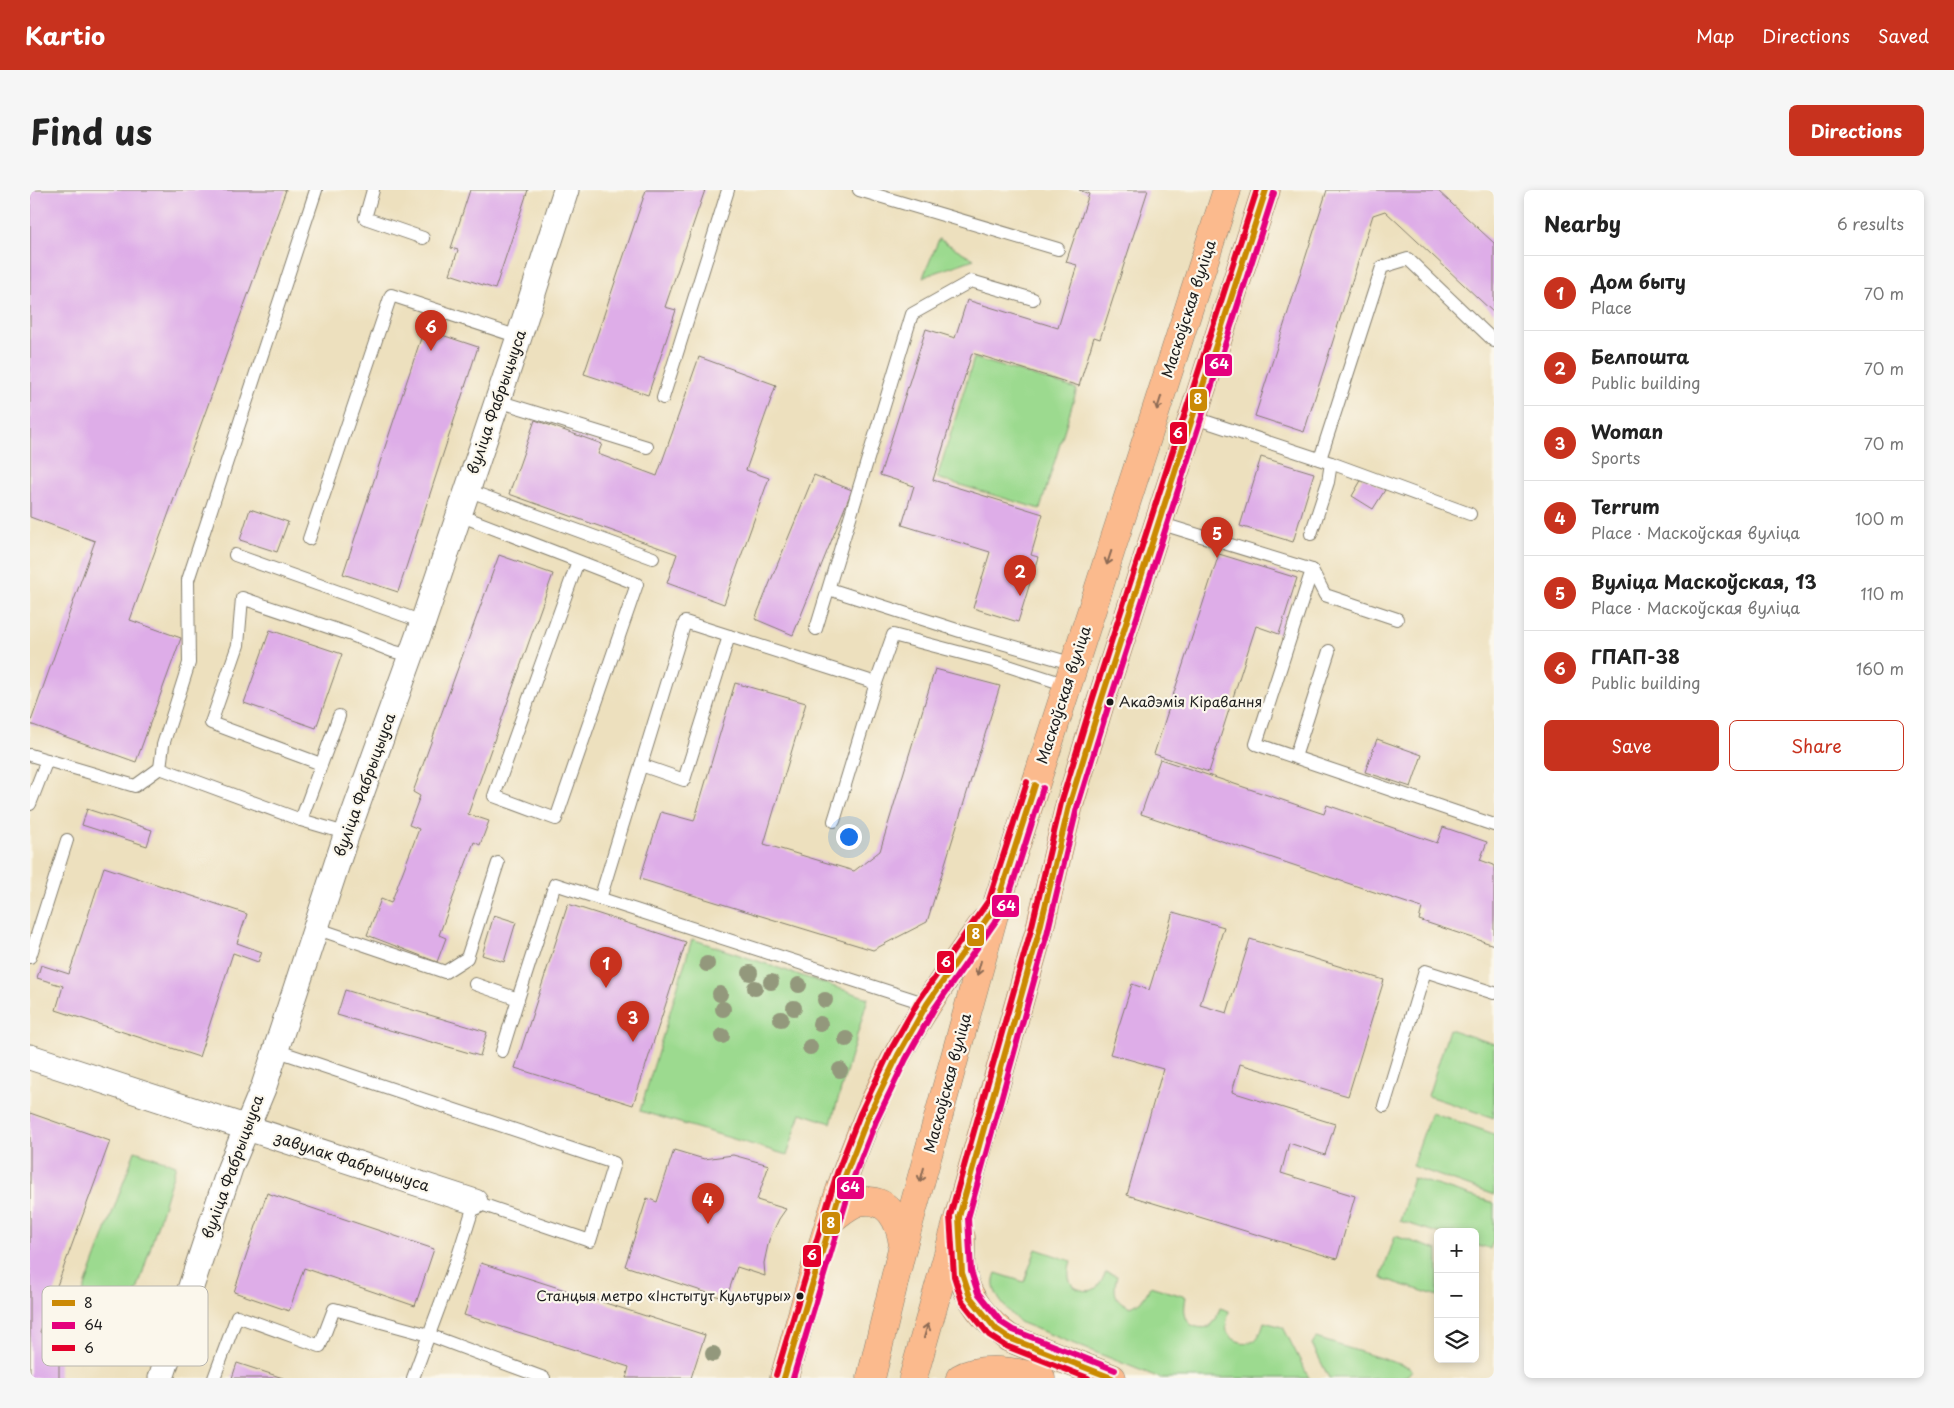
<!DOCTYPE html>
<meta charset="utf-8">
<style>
body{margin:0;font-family:"Playpen Sans",sans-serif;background:#f6f6f6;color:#222}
.controls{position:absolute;right:15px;bottom:15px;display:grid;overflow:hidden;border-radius:8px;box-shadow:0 2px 8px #0003}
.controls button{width:45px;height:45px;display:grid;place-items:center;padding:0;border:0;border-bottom:1px solid #e0e0e0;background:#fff;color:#222;font:25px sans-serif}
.you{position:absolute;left:818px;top:646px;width:18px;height:18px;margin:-12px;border:4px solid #fff;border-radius:50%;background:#1a73e8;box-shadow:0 0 0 8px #1a73e833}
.badge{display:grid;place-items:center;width:32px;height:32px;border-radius:50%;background:#c8321e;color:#fff;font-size:16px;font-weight:700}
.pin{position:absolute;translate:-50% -41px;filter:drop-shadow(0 1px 2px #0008)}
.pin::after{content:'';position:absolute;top:26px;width:18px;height:15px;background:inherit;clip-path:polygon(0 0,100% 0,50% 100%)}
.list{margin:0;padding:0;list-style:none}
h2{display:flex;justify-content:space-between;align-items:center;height:65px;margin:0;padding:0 20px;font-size:21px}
h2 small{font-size:16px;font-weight:400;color:#767676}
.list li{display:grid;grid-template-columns:32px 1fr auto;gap:15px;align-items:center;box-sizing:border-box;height:75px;padding:0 20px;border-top:1px solid #e0e0e0}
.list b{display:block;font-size:19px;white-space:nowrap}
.list p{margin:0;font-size:16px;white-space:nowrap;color:#767676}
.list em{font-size:16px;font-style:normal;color:#767676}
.actions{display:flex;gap:10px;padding:15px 20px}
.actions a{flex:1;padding:11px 0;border:1px solid #c8321e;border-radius:8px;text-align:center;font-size:18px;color:#c8321e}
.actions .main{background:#c8321e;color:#fff}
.icon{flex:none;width:28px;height:28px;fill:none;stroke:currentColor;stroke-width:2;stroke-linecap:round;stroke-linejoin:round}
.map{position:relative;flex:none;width:1464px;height:1188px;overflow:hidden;border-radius:8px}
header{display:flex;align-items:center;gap:30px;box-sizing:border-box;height:70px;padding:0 25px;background:#c8321e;color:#fff}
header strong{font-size:24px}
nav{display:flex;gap:28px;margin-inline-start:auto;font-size:18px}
.intro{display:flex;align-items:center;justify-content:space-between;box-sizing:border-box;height:120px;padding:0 30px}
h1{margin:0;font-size:35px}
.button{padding:12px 22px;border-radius:8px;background:#c8321e;color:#fff;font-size:18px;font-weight:700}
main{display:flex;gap:30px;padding:0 30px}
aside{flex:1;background:#fff;border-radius:8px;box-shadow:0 2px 8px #0003}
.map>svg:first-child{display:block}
.green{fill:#9cda8f;stroke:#5c7b56}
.building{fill:#deade8}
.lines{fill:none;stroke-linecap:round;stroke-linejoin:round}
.service-casing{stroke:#847e6d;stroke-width:14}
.minor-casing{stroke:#847e6d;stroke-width:27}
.primary-casing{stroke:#847e6d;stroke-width:29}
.service{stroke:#fff;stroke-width:12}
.minor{stroke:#fff;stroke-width:25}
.primary{stroke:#fbba8d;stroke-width:28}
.bus-1-casing{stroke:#fbf7ec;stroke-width:10}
.bus-2-casing{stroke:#fbf7ec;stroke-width:10}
.bus-3-casing{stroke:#fbf7ec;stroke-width:10}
.bus-1{stroke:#cb8a06;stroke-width:6}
.bus-2{stroke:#e5007d;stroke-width:6}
.bus-3{stroke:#e4002b;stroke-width:6}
.tree{fill:#93987b}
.oneway{stroke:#8c6b54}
.bus-dot{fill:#1c1c1c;stroke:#fbf7ec;stroke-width:2}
.labels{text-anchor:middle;stroke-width:4.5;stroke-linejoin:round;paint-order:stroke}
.bus-label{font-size:14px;fill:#1c1c1c;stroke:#fbf7ec;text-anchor:start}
.street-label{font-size:15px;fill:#1c1c1c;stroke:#fbf7ec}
.key{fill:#fbf7ec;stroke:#b8b5ae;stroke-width:1}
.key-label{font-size:14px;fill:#1c1c1c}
.line-badge{stroke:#fbf7ec;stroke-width:2}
.badge-label{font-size:14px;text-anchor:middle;font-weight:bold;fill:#fff}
</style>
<header>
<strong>Kartio</strong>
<nav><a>Map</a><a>Directions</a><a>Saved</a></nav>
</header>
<div class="intro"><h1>Find us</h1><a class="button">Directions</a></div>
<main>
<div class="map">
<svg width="1464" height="1188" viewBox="0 0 1464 1188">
<rect width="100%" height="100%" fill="#fbf7ec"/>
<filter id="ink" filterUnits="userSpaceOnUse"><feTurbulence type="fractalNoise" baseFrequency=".02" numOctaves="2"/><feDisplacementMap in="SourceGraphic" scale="10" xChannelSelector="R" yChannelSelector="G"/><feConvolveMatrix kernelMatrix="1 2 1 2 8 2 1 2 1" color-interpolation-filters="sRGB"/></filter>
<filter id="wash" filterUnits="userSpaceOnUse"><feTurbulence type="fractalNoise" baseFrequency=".0096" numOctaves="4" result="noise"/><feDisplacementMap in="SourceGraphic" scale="20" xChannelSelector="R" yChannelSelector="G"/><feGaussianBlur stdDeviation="1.12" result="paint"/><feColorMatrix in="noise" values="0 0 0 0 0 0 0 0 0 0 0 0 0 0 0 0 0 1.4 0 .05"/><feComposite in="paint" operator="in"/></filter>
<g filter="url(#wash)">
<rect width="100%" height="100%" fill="#ede0be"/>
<g class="green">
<path d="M909,49L944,69L893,87Z"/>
<path d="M944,168L1047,199L1010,319L907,288Z"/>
<path d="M662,749L838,808L801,933L771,923L757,965L610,921Z"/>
<path d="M1419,839L1464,854V928L1398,906Z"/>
<path d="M1401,922L1464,944V1005L1382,976Z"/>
<path d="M105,961L146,975L103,1114L49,1113Z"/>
<path d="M1383,988L1464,1013V1048L1460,1059L1445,1055V1042L1408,1043L1370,1031Z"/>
<path d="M1365,1046L1408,1060V1106L1351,1088Z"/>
<path d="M1006,1059L1041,1071C1037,1083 1037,1097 1052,1100C1055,1101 1062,1101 1064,1099C1070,1096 1073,1088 1076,1082L1087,1086C1083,1102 1084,1111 1101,1117C1112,1112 1116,1106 1120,1096L1156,1107C1152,1126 1156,1141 1180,1137L1186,1129L1190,1118L1199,1121C1198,1127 1195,1134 1197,1141C1201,1151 1216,1156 1225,1150C1230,1146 1232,1138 1234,1132L1253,1137L1279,1188H1130L989,1132C977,1119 957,1102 966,1083L994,1092Z"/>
<path d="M1286,1148L1379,1177L1382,1180L1378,1185L1372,1188H1299L1282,1154Z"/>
</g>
<g id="blocks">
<g class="building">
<path d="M0,0H256L100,430L151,448L106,572L0,534L65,351L0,327Z"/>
<path d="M440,0H498L465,99L420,84L428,60L421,58Z"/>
<path d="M616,0H675L635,117L646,120L618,205L554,184Z"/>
<path d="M1049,0H1118L1070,149L1064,147L1049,196L942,163L903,290L1013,324L1001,365L1008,367L988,432L943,418L960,362L872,335L884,296L850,285L896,139L925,148L937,110L1028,138L1047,75L1036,72L1059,4Z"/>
<path d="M1297,0H1407L1464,53V123L1355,21L1343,25L1274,242L1225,226Z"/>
<path d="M394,139L448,157L368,402L313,384Z"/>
<path d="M669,167L746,195L716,280L739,288L694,414L637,393L647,364L479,304L505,230L572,254L568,264L627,286Z"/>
<path d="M1231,267L1284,283L1263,352L1210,336Z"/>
<path d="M784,285L822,300L763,445L725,429Z"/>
<path d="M1333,287L1355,300L1343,319L1322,306Z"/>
<path d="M220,319L258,332L247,362L210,350Z"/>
<path d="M1189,364L1267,388L1249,444L1226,436L1179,582L1124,564Z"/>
<path d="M469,365L523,384L438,624L459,631L450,655L444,652L409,745L416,748L407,772L337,745L351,709L361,713L389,639L379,635L390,606L383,602Z"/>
<path d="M240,440L312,464L286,538L214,513Z"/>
<path d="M905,479L970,496L897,732L843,760L610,689L631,622L664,631L705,493L776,513L734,654L824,681L850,661Z"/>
<path d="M1347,549L1392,565L1381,597L1335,582Z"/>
<path d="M1130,569L1294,624L1297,615L1407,653L1413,637L1457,652L1450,670L1464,675V755L1389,730L1392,718L1111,624Z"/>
<path d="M57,619L122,640L117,656L52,635Z"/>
<path d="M74,677L217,724L207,753L232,762L228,772L203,763L169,867L26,820L33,796L7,788L11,775L39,784Z"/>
<path d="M538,714L656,752L603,915L485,878Z"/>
<path d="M1143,722L1194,737L1170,815L1197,823L1220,749L1354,790L1318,906L1210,874L1202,902L1305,934L1295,965L1259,953L1251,983L1325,1006L1307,1069L1097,1005L1133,879L1080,864L1102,794L1119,800Z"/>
<path d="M464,725L486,732L474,772L452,765Z"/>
<path d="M315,800L457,842L450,866L307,825Z"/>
<path d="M0,923L80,951L10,1142L29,1154V1188H0Z"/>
<path d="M644,960L674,969L703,965L739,975L727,1010L756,1019L749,1029L739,1050L734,1073L735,1086L707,1077L696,1109L595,1076L617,1008L627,1012Z"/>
<path d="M237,1003L404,1059L385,1116L274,1078L259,1121L204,1102Z"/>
<path d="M451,1073L675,1145L661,1188H596L599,1177L434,1125Z"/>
<path d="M207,1173L253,1188H202Z"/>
</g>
</g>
</g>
<g filter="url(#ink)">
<use href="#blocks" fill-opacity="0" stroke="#847e6d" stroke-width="1"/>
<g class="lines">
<g class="service-casing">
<g id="service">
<path d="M286,0L158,390L159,473L133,555L130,578L271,630L305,640L316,646"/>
<path d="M343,0L335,28L393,48"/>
<path d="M829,0L1028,59"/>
<path d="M633,208L698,0"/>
<path d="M468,211L617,257"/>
<path d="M1162,227L1301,273L1440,324"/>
<path d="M1290,269L1352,77L1378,69L1464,151"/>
<path d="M437,300L623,368"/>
<path d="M429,325L548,371L464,606L526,629L607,394L548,371"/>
<path d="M1129,333L1282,380L1226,554L1464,635"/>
<path d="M1281,344L1298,292L1301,273"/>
<path d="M279,349L361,105L489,147"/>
<path d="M205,365L393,432"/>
<path d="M1282,380L1295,405L1367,429"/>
<path d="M799,399L930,441L1044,474"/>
<path d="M786,439L882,124L941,91L1003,109"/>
<path d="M0,565L105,596L130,578"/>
<path d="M1265,567L1299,461"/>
<path d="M291,574L181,533L208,455L212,408L319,444L362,461L381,466"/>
<path d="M611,575L655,432L699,446"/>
<path d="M0,614L17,570"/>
<path d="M271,630L309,526"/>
<path d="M804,631L846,493L863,445L966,472L1037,495"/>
<path d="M570,709L611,575L654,590L699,446L846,493"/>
<path d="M285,738L415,782L437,768L468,673"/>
<path d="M0,767L37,650"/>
<path d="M445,794L488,809L525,694L897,814"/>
<path d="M245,860L584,973L560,1051L445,1012L428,1066L383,1188"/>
<path d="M472,861L488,809"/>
<path d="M1354,916L1395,781L1464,803"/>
<path d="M184,1188L207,1126L290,1156L304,1119L399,1145L514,1188"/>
</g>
</g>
<g class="minor-casing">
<g id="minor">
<path d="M0,867L445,1012"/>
<path d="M131,1188L200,978L234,896L316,646L393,432L489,147L536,0"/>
</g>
</g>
<g class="primary-casing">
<g id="primary">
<path d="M802,1029C810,1023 819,1014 829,1012C858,1005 870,1032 873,1055"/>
<path d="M931,1047C931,1059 931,1071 932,1082C937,1109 957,1132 979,1148L1082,1188"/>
<path d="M754,1188C785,1079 814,965 868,864C893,818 924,775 955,731"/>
<path d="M841,1188L873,1055L967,714L1197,0"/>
<path d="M883,1188L1009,742L1039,616L1071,511L1236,0"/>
<path d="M930,1188C952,1175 987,1182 1011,1188"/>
</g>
</g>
<use href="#service" class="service"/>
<use href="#minor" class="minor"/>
<use href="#primary" class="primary"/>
<g class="bus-1-casing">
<g id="bus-1">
<path d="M754,1188L815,986L838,927L868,865L897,814L967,714L1005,595"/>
<path d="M1082,1188L979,1148L966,1139L940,1107L932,1083L929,1027L1009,742L1039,616L1071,511L1236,0"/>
</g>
</g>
<g class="bus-2-casing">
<g id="bus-2">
<path d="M1085,1180L983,1140L972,1133L948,1103L941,1081L938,1028L1017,744L1047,618L1079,514L1244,3"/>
<path d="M763,1188L823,989L846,931L876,869L904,819L975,718L1013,598"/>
</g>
</g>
<g class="bus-3-casing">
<g id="bus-3">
<path d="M746,1185L807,983L830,924L860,861L889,810L959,710L997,592"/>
<path d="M1058,1188L976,1156L959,1145L932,1111L924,1086L920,1026L1001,740L1031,613L1063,508L1227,0"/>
</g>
</g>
<use href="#bus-1" class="bus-1"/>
<use href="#bus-2" class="bus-2"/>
<use href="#bus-3" class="bus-3"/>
</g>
<g class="tree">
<circle cx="677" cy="774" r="8"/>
<circle cx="720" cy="783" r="8"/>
<circle cx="741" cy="792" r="8"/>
<circle cx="769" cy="795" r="8"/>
<circle cx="725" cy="798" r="8"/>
<circle cx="690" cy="804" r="8"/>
<circle cx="795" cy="810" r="8"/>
<circle cx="764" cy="818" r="8"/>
<circle cx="693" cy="819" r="8"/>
<circle cx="751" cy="829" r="8"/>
<circle cx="790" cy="834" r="8"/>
<circle cx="692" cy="846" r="8"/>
<circle cx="816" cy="849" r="8"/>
<circle cx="780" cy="857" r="8"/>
<circle cx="810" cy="880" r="8"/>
<circle cx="683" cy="1164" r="8"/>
</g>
<defs><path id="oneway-shaft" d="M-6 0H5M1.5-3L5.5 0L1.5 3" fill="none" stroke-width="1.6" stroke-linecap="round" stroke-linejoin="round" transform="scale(1.25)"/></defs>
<g class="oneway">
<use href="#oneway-shaft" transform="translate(1129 213) rotate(108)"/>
<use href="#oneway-shaft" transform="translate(1079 368) rotate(108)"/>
<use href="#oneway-shaft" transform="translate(949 778) rotate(105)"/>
<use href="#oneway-shaft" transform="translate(892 985) rotate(105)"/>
<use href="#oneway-shaft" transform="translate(896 1141) rotate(-74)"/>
</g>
</g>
<g class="bus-dot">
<circle cx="1080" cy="512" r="4.5"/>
<circle cx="770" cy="1106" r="4.5"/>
</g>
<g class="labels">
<g class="bus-label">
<text x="1089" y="517">Акадэмія Кіравання</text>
<text x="761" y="1111" text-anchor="end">Станцыя метро «Інстытут Культуры»</text>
</g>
<g class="street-label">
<text transform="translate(1159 119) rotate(-72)" y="5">Маскоўская вуліца</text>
<text transform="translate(467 212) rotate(-71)" y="5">вуліца Фабрыцыуса</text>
<text transform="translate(1034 505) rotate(-72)" y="5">Маскоўская вуліца</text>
<text transform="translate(335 595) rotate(-70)" y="5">вуліца Фабрыцыуса</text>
<text transform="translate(918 893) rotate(-75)" y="5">Маскоўская вуліца</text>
<text transform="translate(322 972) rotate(18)" y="5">завулак Фабрыцыуса</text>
<text transform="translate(203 977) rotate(-70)" y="5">вуліца Фабрыцыуса</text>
</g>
</g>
<rect x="12" y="1096" width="166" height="80" rx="8" class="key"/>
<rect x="22" y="1110" width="23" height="6" fill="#cb8a06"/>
<rect x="22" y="1132" width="23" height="7" fill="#e5007d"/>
<rect x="22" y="1155" width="23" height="6" fill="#e4002b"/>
<g class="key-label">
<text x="54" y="1118">8</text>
<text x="54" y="1140">64</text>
<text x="54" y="1163">6</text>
</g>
<g class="line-badge">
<rect x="1174" y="163" width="29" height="24" rx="5" fill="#e5007d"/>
<rect x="1159" y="198" width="19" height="24" rx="5" fill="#cb8a06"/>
<rect x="1139" y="231" width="19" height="24" rx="5" fill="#e4002b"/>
<rect x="961" y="704" width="29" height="24" rx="5" fill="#e5007d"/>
<rect x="936" y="733" width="19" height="24" rx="5" fill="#cb8a06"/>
<rect x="906" y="760" width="19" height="24" rx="5" fill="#e4002b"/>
<rect x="806" y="986" width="29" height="24" rx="5" fill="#e5007d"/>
<rect x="791" y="1021" width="20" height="24" rx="5" fill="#cb8a06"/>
<rect x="772" y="1054" width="20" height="24" rx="5" fill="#e4002b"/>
</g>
<g class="badge-label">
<text x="1189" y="179">64</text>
<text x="1168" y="214">8</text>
<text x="1148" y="248">6</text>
<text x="976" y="721">64</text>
<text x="946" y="749">8</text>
<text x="916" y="777">6</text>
<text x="820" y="1002">64</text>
<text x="801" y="1038">8</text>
<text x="782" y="1070">6</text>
</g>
</svg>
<div class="controls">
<button>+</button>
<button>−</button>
<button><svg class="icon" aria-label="layers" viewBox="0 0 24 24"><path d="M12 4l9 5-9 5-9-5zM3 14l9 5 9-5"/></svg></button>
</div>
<div class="you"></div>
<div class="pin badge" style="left:576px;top:798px">1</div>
<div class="pin badge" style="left:990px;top:406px">2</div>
<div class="pin badge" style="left:603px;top:852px">3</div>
<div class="pin badge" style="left:678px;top:1034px">4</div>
<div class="pin badge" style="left:1187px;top:368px">5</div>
<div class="pin badge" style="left:401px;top:161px">6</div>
</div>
<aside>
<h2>Nearby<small>6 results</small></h2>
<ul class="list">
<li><span class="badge">1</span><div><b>Дом быту</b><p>Place</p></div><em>70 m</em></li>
<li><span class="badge">2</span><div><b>Белпошта</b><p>Public building</p></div><em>70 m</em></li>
<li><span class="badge">3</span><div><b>Woman</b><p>Sports</p></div><em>70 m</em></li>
<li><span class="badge">4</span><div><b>Terrum</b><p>Place · Маскоўская вуліца</p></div><em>100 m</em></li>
<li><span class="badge">5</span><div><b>Вуліца Маскоўская, 13</b><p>Place · Маскоўская вуліца</p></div><em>110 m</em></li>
<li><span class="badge">6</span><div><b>ГПАП-38</b><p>Public building</p></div><em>160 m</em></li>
</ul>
<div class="actions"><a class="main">Save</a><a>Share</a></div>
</aside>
</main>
